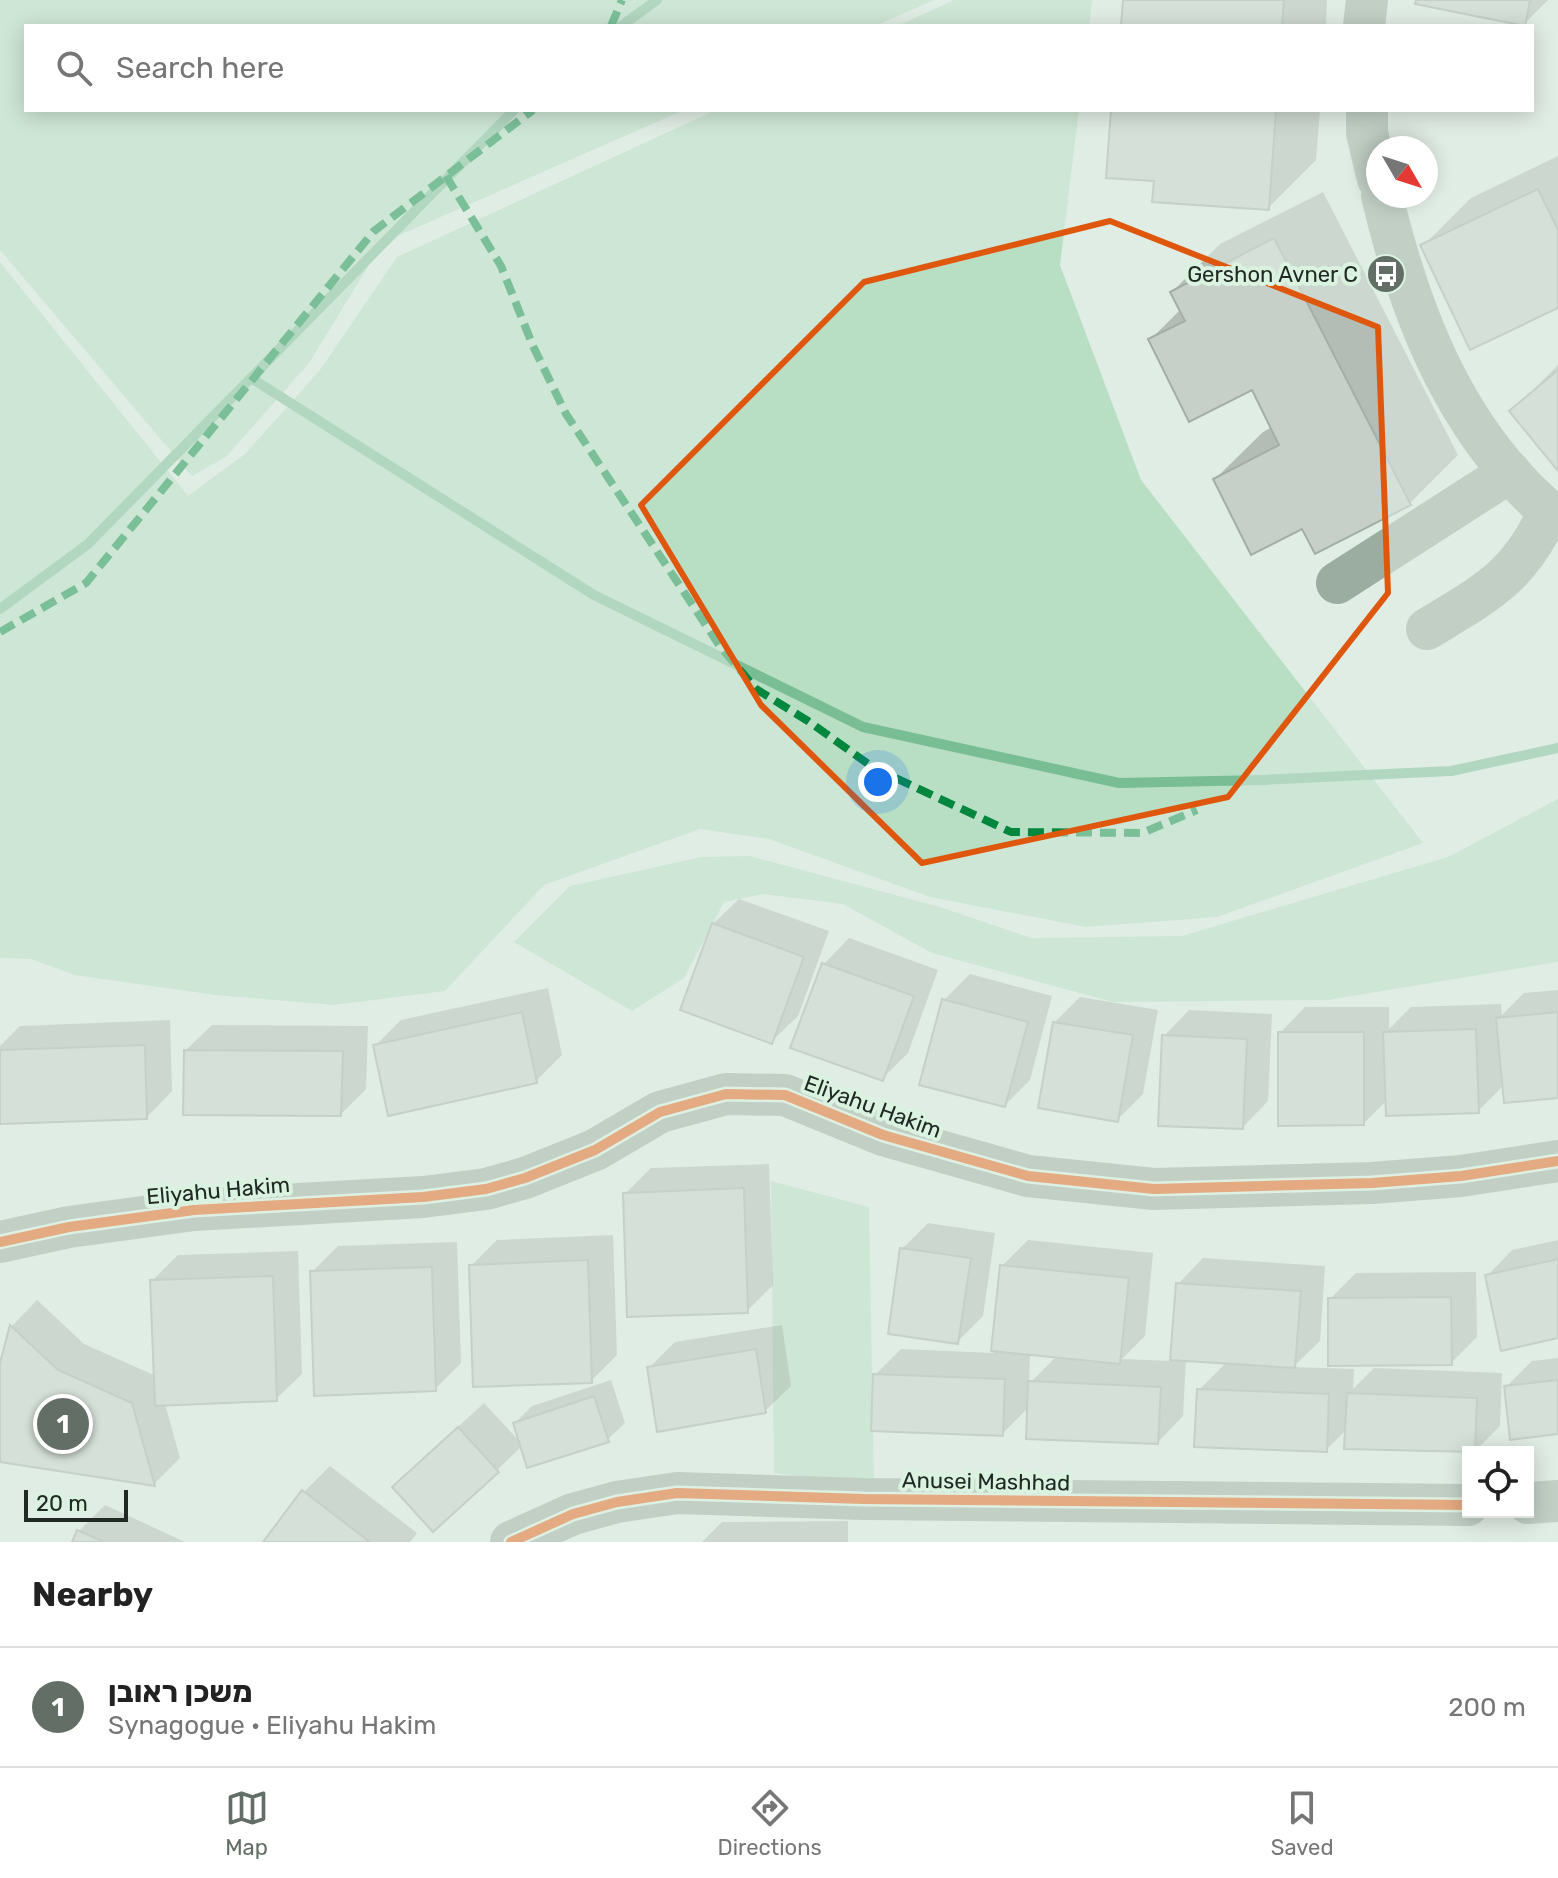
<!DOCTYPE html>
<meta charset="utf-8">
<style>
body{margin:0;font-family:Rubik,Heebo,sans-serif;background:#f6f6f6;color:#222}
.controls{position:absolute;right:24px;bottom:24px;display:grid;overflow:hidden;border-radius:0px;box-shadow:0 4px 20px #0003}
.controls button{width:72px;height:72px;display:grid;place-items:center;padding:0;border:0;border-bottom:2px solid #e0e0e0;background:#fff;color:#222;font:40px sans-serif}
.compass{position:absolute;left:1366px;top:136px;width:72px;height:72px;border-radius:50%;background:#fff;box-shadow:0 4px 20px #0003;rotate:129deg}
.scale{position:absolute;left:24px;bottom:20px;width:104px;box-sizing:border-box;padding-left:8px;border:4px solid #202923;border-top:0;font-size:22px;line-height:28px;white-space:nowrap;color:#202923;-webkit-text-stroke:6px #daf3e1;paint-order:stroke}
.you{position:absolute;left:878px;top:782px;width:28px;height:28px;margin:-20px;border:6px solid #fff;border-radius:50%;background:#1a73e8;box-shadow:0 0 0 12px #1a73e833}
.badge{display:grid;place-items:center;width:52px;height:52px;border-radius:50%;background:#636e67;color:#fff;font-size:26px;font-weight:700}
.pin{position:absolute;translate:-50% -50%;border:4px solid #fff;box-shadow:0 2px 8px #0006}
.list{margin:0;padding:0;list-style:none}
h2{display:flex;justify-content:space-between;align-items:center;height:104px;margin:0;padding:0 32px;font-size:34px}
h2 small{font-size:26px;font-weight:400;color:#767676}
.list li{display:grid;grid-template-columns:52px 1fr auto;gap:24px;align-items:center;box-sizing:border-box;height:120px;padding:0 32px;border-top:2px solid #e0e0e0}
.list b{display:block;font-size:30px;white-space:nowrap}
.list p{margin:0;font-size:26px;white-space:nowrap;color:#767676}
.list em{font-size:26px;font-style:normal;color:#767676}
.icon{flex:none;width:44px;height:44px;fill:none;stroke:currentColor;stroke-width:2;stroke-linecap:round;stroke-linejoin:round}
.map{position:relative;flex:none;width:1558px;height:1542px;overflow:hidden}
.search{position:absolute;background:#fff;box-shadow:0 4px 20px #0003;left:24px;right:24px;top:24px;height:88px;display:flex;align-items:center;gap:20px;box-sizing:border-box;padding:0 28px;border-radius:0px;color:#767676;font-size:30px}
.sheet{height:224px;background:#fff}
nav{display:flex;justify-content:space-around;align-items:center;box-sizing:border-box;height:112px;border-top:2px solid #e0e0e0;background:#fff;font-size:22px;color:#767676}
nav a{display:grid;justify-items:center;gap:4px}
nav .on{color:#636e67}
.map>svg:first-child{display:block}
.green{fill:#b8dec4}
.shadow{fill:#0003;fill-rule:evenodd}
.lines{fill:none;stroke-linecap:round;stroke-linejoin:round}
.stream{stroke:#79bd94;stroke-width:10}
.building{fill:#c6d0c9;stroke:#a3aea6;stroke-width:2}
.minor{stroke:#9baca1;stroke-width:42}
.quiet{stroke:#00873e;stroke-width:8;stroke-dasharray:16 8;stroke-linecap:butt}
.cycleway-casing{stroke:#daf3e1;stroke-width:15}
.cycleway{stroke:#e8590c;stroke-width:10}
.marked{fill:none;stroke:#de570d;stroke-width:6;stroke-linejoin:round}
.labels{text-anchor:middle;stroke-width:8;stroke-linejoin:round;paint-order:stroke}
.poi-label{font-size:22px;fill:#202923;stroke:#daf3e1;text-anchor:end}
.street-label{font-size:22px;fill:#202923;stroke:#daf3e1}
</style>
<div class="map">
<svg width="1558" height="1542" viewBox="0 0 1558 1542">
<rect width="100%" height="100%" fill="#e0ede4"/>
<g class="green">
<path d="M0,0H934L875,26H26V110H684L386,241L377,252L309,363L226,457L192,476L0,250Z"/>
<path d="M954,0H1092L1089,26H898Z"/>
<path d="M716,110H1079L1060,265L1141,480L1423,843L1217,917L1086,927L930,897L769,839L700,829L544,885L445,991L333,1005L216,995L75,975L31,959L0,958V262L188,496L245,454L320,370L397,257Z"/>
<path d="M1558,799V962L1328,1000L1113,1002L932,953L843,904L763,894L724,902L684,978L632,1011L514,942L570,886L701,857L750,856L940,907L1031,938L1182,936L1448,857Z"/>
<path d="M771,1181L869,1207L874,1486L774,1473Z"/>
</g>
<g class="shadow">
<path d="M1125,0H1327L1326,26H1123Z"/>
<path d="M1418,0H1548L1524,24Z"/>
<path d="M1113,110H1320L1316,160L1268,208L1156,179Z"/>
<path d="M1558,156V306L1423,246L1471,198Z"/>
<path d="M1323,192L1458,455L1410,503L1303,526L1215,479L1263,432L1272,427L1252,388L1150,340L1181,309L1172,292L1220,244Z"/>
<path d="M1558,365V468L1512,411Z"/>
<path d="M739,899L829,931L798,1016L772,1041L713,924Z"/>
<path d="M849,938L938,970L908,1053L882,1079L824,964Z"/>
<path d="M970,974L1052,996L1030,1080L1005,1105L944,1000Z"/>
<path d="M548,988L562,1055L536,1081L375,1046L401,1020Z"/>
<path d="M1558,990V1096L1504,1085L1478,1111L1388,1099L1364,1123L1280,1033L1305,1007H1389V1029L1411,1007L1501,1004L1502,1015L1524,993Z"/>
<path d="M1080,997L1158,1010L1143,1094L1117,1120L1054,1023Z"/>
<path d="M1189,1010L1272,1014L1268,1101L1243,1127L1164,1036Z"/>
<path d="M170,1020L172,1091L147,1117L0,1122V1046L20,1026Z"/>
<path d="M212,1025L368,1026L366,1089L341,1114L186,1050Z"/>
<path d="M769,1164L773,1285L747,1311L625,1194L651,1168Z"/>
<path d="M928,1223L995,1233L983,1316L957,1342L902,1249Z"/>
<path d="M613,1235L617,1355L591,1381L471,1266L497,1240Z"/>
<path d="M1028,1240L1153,1253L1145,1336L1122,1359L1172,1361L1178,1284L1203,1258L1325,1266L1320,1341L1293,1367L1354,1369L1353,1389L1374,1368L1502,1373L1500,1426L1474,1452L1347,1429L1326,1450L1199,1390L1227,1362L1186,1359L1183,1416L1158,1442L1029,1407L1002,1434L875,1375L901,1349L993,1353L1002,1266ZM1030,1353L1057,1356L1029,1384Z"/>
<path d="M1558,1240V1336L1487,1276L1512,1250Z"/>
<path d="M457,1242L461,1363L435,1389L312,1272L338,1246Z"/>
<path d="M298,1251L302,1374L276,1399L165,1404L180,1458L154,1484L0,1460V1371L12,1326L37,1300L84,1344L156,1376L152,1281L178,1255Z"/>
<path d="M1476,1272L1477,1337L1451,1363L1330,1299L1356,1273Z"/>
<path d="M782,1325L791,1386L765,1411L649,1368L675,1342Z"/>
<path d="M1558,1358V1432L1506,1387L1532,1361Z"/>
<path d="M611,1380L625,1423L607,1440L522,1446L497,1470L421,1461L484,1403L521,1443L515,1423L532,1406Z"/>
<path d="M330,1466L417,1533L410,1542H265L304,1492Z"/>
<path d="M105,1505L185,1542H74L79,1531Z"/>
<path d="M848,1521V1542H702L722,1522Z"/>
</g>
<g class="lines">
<g class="stream">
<path d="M621,26L657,0"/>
<path d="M251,378L594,595L863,727L1119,783L1262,780L1451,771L1558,748"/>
<path d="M0,609L88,544L514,110"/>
</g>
</g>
<g class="building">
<path d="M1123,0H1284L1282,26H1121Z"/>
<path d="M1416,0H1530L1525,26L1415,4Z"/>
<path d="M1111,110H1276L1269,210L1152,202L1154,181L1106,178Z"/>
<path d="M1538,189L1558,230V308L1470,350L1420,245Z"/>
<path d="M1274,238L1411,505L1315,554L1302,529L1251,555L1213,479L1279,445L1252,390L1189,422L1148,339L1185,321L1170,292Z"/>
<path d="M1558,370V471L1509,411Z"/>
<path d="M712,923L804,957L772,1044L680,1010Z"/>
<path d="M822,963L914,996L883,1081L790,1048Z"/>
<path d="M942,999L1028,1022L1005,1107L919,1085Z"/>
<path d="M522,1012L537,1083L388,1116L373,1045Z"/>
<path d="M1558,1012V1098L1504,1103L1496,1018Z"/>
<path d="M1053,1022L1133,1035L1118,1122L1038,1108Z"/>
<path d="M1476,1029L1479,1113L1386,1116L1383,1032Z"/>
<path d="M1278,1032H1364V1125L1278,1126Z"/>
<path d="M1162,1035L1247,1039L1243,1129L1158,1126Z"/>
<path d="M145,1045L147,1119L0,1124V1050Z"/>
<path d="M184,1050L343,1051L341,1116L183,1115Z"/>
<path d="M744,1188L748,1313L627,1317L623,1193Z"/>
<path d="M900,1248L971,1258L958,1344L888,1334Z"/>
<path d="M1558,1259V1338L1501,1351L1485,1275Z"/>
<path d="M588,1260L592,1383L473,1387L469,1265Z"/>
<path d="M1000,1265L1129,1278L1120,1364L991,1351Z"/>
<path d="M432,1267L436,1391L314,1396L310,1271Z"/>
<path d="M273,1276L277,1401L155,1406L150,1280Z"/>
<path d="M1176,1283L1301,1291L1295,1368L1170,1360Z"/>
<path d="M1451,1297L1452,1365L1328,1366V1298Z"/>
<path d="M10,1325L58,1370L132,1403L155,1486L0,1462V1363Z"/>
<path d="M756,1349L766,1413L657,1432L647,1367Z"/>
<path d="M873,1374L1005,1379L1003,1436L871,1431Z"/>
<path d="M1558,1380V1434L1510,1440L1504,1386Z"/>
<path d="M1028,1381L1161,1387L1158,1444L1026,1439Z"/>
<path d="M1197,1389L1329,1394L1327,1452L1194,1447Z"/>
<path d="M1347,1393L1477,1398L1475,1452L1344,1449Z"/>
<path d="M594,1396L609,1442L527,1468L513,1423Z"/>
<path d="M458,1427L499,1472L433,1532L392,1487Z"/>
<path d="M302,1490L370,1542H263Z"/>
<path d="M77,1530L104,1542H72Z"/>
</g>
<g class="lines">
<g class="minor">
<path d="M1364,26L1367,0"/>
<path d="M1367,110V133L1378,179"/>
<path d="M1382,196C1411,318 1458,438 1558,519"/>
<path d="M1337,583L1510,472"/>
<path d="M1427,629C1486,593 1520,577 1549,511"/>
<path d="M0,1242L69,1227L194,1210L423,1197L486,1189L525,1178L595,1150L660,1112L726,1094L785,1095L883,1135L1028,1176L1154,1189L1372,1183L1461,1176L1558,1161"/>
<path d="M1528,1503L1558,1501"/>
<path d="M511,1542L573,1514L617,1502L677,1493L864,1499L1468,1505"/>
</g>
<g class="quiet">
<path d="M611,26L622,0"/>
<path d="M446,176L501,266L533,346L566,414L719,645L756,689L808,721L874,768L1011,832L1142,833L1197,810"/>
<path d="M0,632L86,583L374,231L533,110"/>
</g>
<g class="cycleway-casing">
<g id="cycleway">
<path d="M0,1242L69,1227L194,1210L423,1197L486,1189L525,1178L595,1150L660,1112L726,1094L785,1095L883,1135L1028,1176L1154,1189L1372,1183L1461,1176L1558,1161"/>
<path d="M511,1542L573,1514L617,1502L677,1493L864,1499L1468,1505"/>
</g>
</g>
<use href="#cycleway" class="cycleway"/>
</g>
<path d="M0 0H1558V1542H0ZM1110,221L1378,327L1388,593L1228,797L922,863L761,705L641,505L864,282Z" fill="#e0ede4" fill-opacity=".55" fill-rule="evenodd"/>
<path class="marked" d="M1110,221L1378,327L1388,593L1228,797L922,863L761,705L641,505L864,282Z"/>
<defs>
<g id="bus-disc" transform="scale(2)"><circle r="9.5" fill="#636e67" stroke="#daf3e1"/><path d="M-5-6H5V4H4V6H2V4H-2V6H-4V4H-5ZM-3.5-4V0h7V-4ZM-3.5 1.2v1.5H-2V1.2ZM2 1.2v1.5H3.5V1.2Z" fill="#fff"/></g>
</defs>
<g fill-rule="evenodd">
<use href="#bus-disc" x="1386" y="274"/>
</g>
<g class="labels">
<g class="poi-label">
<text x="1358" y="282">Gershon Avner C</text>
</g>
<g class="street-label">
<text transform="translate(873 1106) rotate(20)" y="8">Eliyahu Hakim</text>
<text transform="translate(218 1190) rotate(-5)" y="8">Eliyahu Hakim</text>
<text transform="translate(986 1481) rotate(1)" y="8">Anusei Mashhad</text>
</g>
</g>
</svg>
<div class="controls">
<button><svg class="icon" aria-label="locate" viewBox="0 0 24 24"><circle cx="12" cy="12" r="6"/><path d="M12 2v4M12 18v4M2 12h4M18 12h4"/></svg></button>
</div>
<svg class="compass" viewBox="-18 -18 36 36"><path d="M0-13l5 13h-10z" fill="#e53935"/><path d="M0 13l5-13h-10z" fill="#767676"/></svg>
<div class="scale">20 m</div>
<div class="you"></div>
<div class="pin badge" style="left:63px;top:1424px">1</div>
<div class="search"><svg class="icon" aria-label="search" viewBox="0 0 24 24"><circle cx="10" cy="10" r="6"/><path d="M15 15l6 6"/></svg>Search here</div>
</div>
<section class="sheet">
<h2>Nearby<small></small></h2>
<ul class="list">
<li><span class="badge">1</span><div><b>משכן ראובן</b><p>Synagogue · Eliyahu Hakim</p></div><em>200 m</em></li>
</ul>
</section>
<nav>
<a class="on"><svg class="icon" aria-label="map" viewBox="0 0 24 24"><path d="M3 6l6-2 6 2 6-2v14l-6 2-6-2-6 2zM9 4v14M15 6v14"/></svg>Map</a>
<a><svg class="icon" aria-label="directions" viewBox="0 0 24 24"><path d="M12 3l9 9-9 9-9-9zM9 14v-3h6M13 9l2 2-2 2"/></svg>Directions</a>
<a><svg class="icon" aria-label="saved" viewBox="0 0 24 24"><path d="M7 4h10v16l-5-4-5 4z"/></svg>Saved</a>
</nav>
